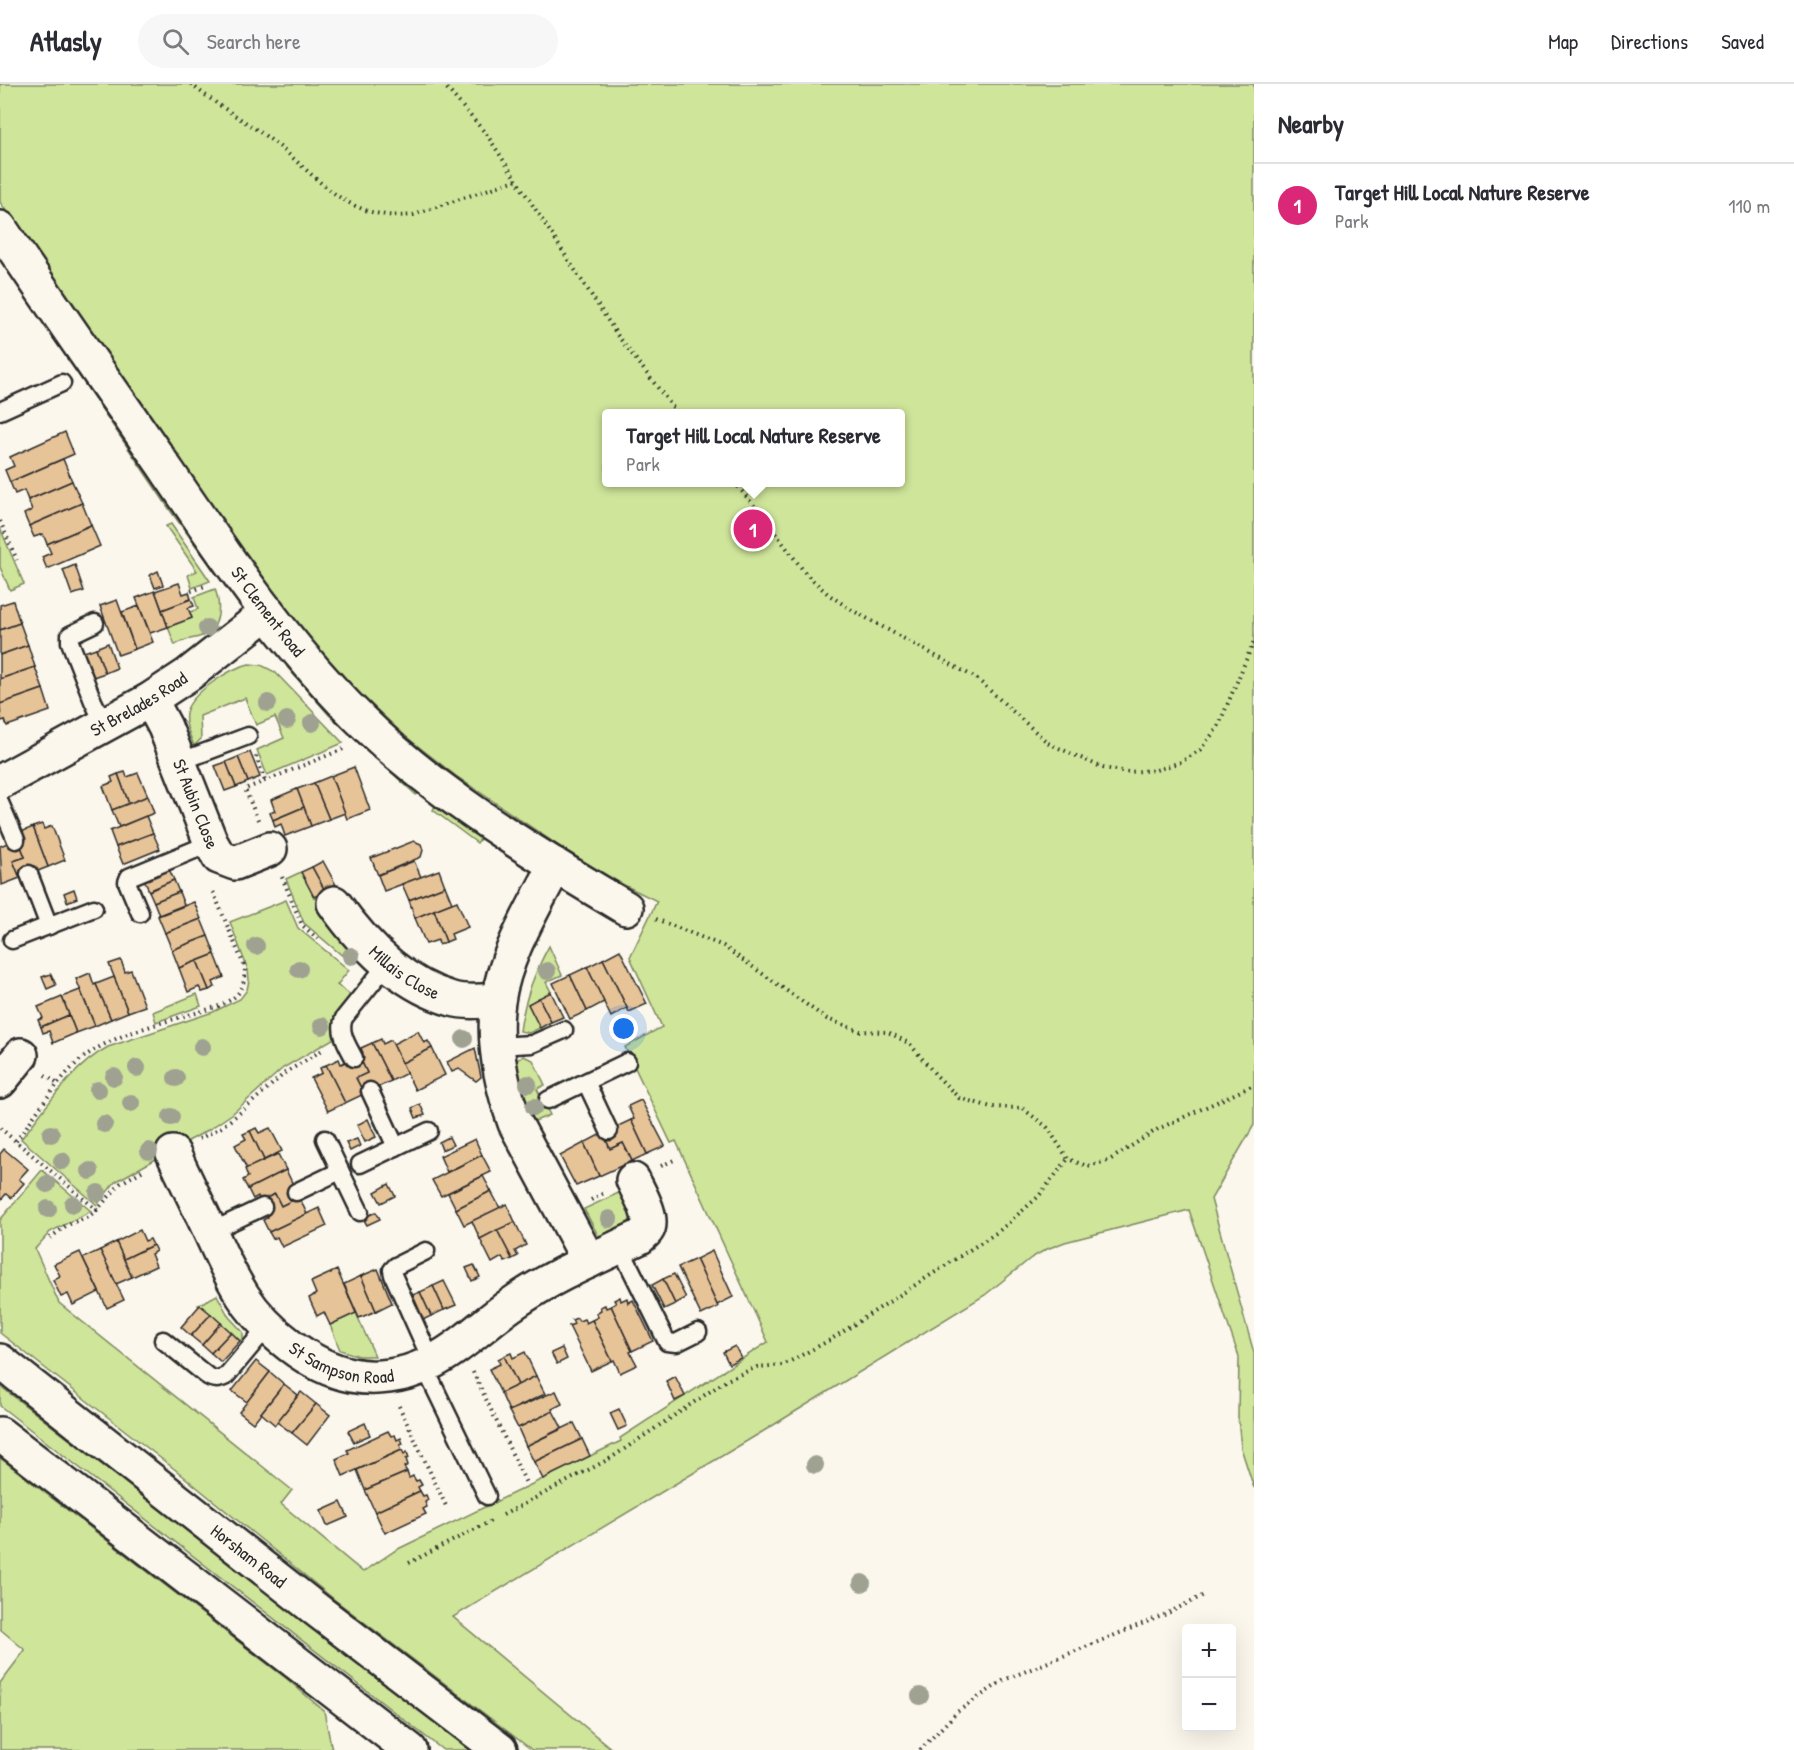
<!DOCTYPE html>
<meta charset="utf-8">
<style>
body{margin:0;font-family:"Patrick Hand",sans-serif;background:#f7f7f7;color:#2b2b33}
.controls{position:absolute;right:18px;bottom:18px;display:grid;overflow:hidden;border-radius:6px;box-shadow:0 6px 24px #0002}
.controls button{width:54px;height:54px;display:grid;place-items:center;padding:0;border:0;border-bottom:2px solid #e1e1e2;background:#fff;color:#2b2b33;font:30px sans-serif}
.you{position:absolute;left:624px;top:945px;width:21px;height:21px;margin:-15px;border:4px solid #fff;border-radius:50%;background:#1a73e8;box-shadow:0 0 0 9px #1a73e833}
.badge{display:grid;place-items:center;width:39px;height:39px;border-radius:50%;background:#db2777;color:#fff;font-size:20px;font-weight:700}
.pin{position:absolute;translate:-50% -50%;border:3px solid #fff;box-shadow:0 2px 6px #0006}
.popup{position:absolute;left:602px;top:325px;width:303px;height:78px;box-sizing:border-box;display:grid;place-content:center;border-radius:6px;background:#fff;filter:drop-shadow(0 2px 4px #0005);font-size:20px;white-space:nowrap;color:#7c7c81}
.popup b{font-size:22px;color:#2b2b33}
.popup::after{content:'';position:absolute;left:50%;top:100%;margin-left:-12px;border:12px solid transparent;border-top-color:#fff}
.list{margin:0;padding:0;list-style:none}
h2{display:flex;justify-content:space-between;align-items:center;height:78px;margin:0;padding:0 24px;font-size:26px}
h2 small{font-size:20px;font-weight:400;color:#7c7c81}
.list li{display:grid;grid-template-columns:39px 1fr auto;gap:18px;align-items:center;box-sizing:border-box;height:84px;padding:0 24px;border-top:2px solid #e1e1e2}
.list b{display:block;font-size:22px;white-space:nowrap}
.list p{margin:0;font-size:20px;white-space:nowrap;color:#7c7c81}
.list em{font-size:20px;font-style:normal;color:#7c7c81}
.icon{flex:none;width:33px;height:33px;fill:none;stroke:currentColor;stroke-width:2;stroke-linecap:round;stroke-linejoin:round}
.map{position:relative;flex:none;width:1254px;height:1666px;overflow:hidden}
header{display:flex;align-items:center;gap:36px;box-sizing:border-box;height:84px;padding:0 30px;background:#fff;border-bottom:2px solid #e1e1e2}
header strong{font-size:28px}
nav{display:flex;gap:33px;margin-inline-start:auto;font-size:21px}
.search{width:420px;height:54px;background:#f7f7f7;display:flex;align-items:center;gap:15px;box-sizing:border-box;padding:0 21px;border-radius:33px;color:#7c7c81;font-size:22px}
main{display:flex}
aside{flex:1;background:#fff}
.map>svg:first-child{display:block}
.green{fill:#cfe59a;stroke:#7d8862;stroke-width:1.5;fill-rule:evenodd}
.building{fill:#e7c398;stroke:#2b2b2b;stroke-width:1.5}
.lines{fill:none;stroke-linecap:round;stroke-linejoin:round}
.service-casing{stroke:#2b2b2b;stroke-width:21}
.minor-casing{stroke:#2b2b2b;stroke-width:38}
.primary-casing{stroke:#2b2b2b;stroke-width:38}
.path{stroke:#2b2b2b;stroke-width:4;stroke-dasharray:1.5 4.5;stroke-linecap:butt}
.service{stroke:#fbf7ec;stroke-width:16}
.minor{stroke:#fbf7ec;stroke-width:33}
.primary{stroke:#fbf7ec;stroke-width:33}
.tree{fill:#9fa191}
.labels{text-anchor:middle;stroke-width:4.5;stroke-linejoin:round;paint-order:stroke}
.street-label{font-size:18px;fill:#2b2b2b;stroke:#fbf7ec}
</style>
<header>
<strong>Atlasly</strong>
<div class="search"><svg class="icon" aria-label="search" viewBox="0 0 24 24"><circle cx="10" cy="10" r="6"/><path d="M15 15l6 6"/></svg>Search here</div>
<nav><a>Map</a><a>Directions</a><a>Saved</a></nav>
</header>
<main>
<div class="map">
<svg width="1254" height="1666" viewBox="0 0 1254 1666">
<rect width="100%" height="100%" fill="#fbf7ec"/>
<filter id="ink" filterUnits="userSpaceOnUse"><feTurbulence type="fractalNoise" baseFrequency=".0167" numOctaves="2"/><feDisplacementMap in="SourceGraphic" scale="12" xChannelSelector="R" yChannelSelector="G"/><feConvolveMatrix kernelMatrix="1 2 1 2 8 2 1 2 1" color-interpolation-filters="sRGB"/></filter>
<g filter="url(#ink)">
<g class="green">
<path d="M0,0H1254V1041L1211,1115L1254,1269V1404L1241,1364L1238,1333L1239,1273L1189,1126L1065,1158L1047,1165L1031,1174L985,1211L767,1345L453,1533L613,1666H532L335,1516L177,1387L0,1249V1136L42,1086L91,1127L50,1148L35,1165L59,1219L292,1406L281,1420L363,1488L396,1466L621,1357L620,1354L768,1258L676,1057L671,1059L625,963L662,943L630,873L657,817L612,795L565,766L456,692L405,652L357,607L318,567L287,530L124,301L0,118ZM606,330H900V398H606Z"/>
<path d="M0,164L222,489L218,492L172,429L0,175Z"/>
<path d="M171,440L210,497L192,504L188,491L197,487L166,442Z"/>
<path d="M0,444L24,500L10,506L0,483Z"/>
<path d="M215,505C221,521 221,545 202,552C191,556 186,554 175,561L168,543L192,534L190,528L198,525L194,513Z"/>
<path d="M249,580L261,581L275,588L343,659L267,691L257,666L284,654L275,633L256,641L245,614L200,632L201,655L194,662C190,651 184,640 186,629C190,609 231,584 249,580Z"/>
<path d="M289,580L419,707L416,711L329,631L287,583Z"/>
<path d="M436,720L482,753L477,759L433,726Z"/>
<path d="M301,788L331,840L361,875L356,879H351L304,839L286,795Z"/>
<path d="M286,816L298,844L349,886L337,901L354,913L338,952L283,984L232,1030L208,1046L122,1094L115,1098L97,1121L21,1055C47,1023 71,983 108,963L213,928L240,915L247,906L249,896L248,886L230,838Z"/>
<path d="M549,862L562,891L546,898L551,908L528,920L540,944L529,949L520,947C524,916 534,889 549,862Z"/>
<path d="M197,910L201,922L156,938L153,928Z"/>
<path d="M523,972L533,976L545,1001L537,1005L550,1031L530,1039L513,979Z"/>
<path d="M627,1105C629,1111 633,1118 633,1124C634,1142 613,1152 599,1153L584,1125Z"/>
<path d="M217,1211L229,1233L243,1248V1254L240,1257L200,1221L199,1223L198,1221Z"/>
<path d="M356,1229L375,1272H359L340,1266L330,1241Z"/>
<path d="M0,1302L472,1666H443L0,1322Z"/>
<path d="M0,1374L287,1595L324,1627L332,1666H0V1599L25,1566L0,1545Z"/>
</g>
<g class="building">
<path d="M65,348L74,370L10,398L5,386L14,382L10,373Z"/>
<path d="M63,375L72,397L28,416L24,406L15,410L10,398Z"/>
<path d="M72,397L82,419L29,442L24,430L32,426L28,416Z"/>
<path d="M82,419L91,441L47,460L43,450L34,453L29,442Z"/>
<path d="M91,441L100,462L47,485L42,473L51,469L47,460Z"/>
<path d="M75,481L84,507L72,511L63,486Z"/>
<path d="M158,487L163,501L155,504L150,491Z"/>
<path d="M179,499L183,510L189,508L191,515L162,526L155,507Z"/>
<path d="M155,507L168,543L150,549L136,514Z"/>
<path d="M191,515L194,522L188,524L192,534L168,543L162,526Z"/>
<path d="M117,516L135,565L118,571L100,522Z"/>
<path d="M13,517L20,539L0,546V521Z"/>
<path d="M139,522L153,558L135,565L122,528Z"/>
<path d="M20,539L28,561L0,571V546Z"/>
<path d="M108,559L117,584L105,589L96,564Z"/>
<path d="M28,561L35,583L0,595V571Z"/>
<path d="M96,564L105,589L93,593L84,568Z"/>
<path d="M35,583L43,605L0,620V595Z"/>
<path d="M43,605L50,627L7,642L5,636L1,637L0,620Z"/>
<path d="M250,668L260,693L248,698L238,673Z"/>
<path d="M238,673L248,698L236,703L226,678Z"/>
<path d="M226,678L236,703L225,707L215,682Z"/>
<path d="M354,683L370,726L347,735L331,692Z"/>
<path d="M125,688L127,693L138,689L148,712L129,720L118,690Z"/>
<path d="M118,690L129,720L112,726L103,702L113,698L111,693Z"/>
<path d="M331,692L345,729L329,735L314,699Z"/>
<path d="M314,699L329,735L311,742L297,705Z"/>
<path d="M297,705L304,723L273,736L270,729L275,727L271,716Z"/>
<path d="M148,712L154,729L119,743L112,726Z"/>
<path d="M304,723L311,742L285,752L281,740L275,743L273,736Z"/>
<path d="M146,732L153,749L116,763L110,747Z"/>
<path d="M42,740L44,745L52,742L65,776L48,783L33,743Z"/>
<path d="M33,743L48,783L20,794L13,777L25,773L18,755L21,748Z"/>
<path d="M153,749L160,765L123,780L116,763Z"/>
<path d="M18,755L25,773L13,777L20,794L2,801L0,762Z"/>
<path d="M414,757L421,760L423,766L421,773L378,791L371,774Z"/>
<path d="M323,777L336,801L325,807L312,783Z"/>
<path d="M414,777L421,793L384,807L378,791Z"/>
<path d="M312,783L325,807L314,813L301,788Z"/>
<path d="M169,785L174,796L149,807L144,795Z"/>
<path d="M439,786L445,802L409,816L402,800Z"/>
<path d="M174,796L179,808L154,818L149,807Z"/>
<path d="M445,802L452,819L415,834L409,816Z"/>
<path d="M74,805L77,814L67,818L64,809Z"/>
<path d="M179,808L184,821L159,831L154,818Z"/>
<path d="M457,817L468,843L451,850L453,855L446,858L434,826Z"/>
<path d="M194,818L201,835L165,849L158,832Z"/>
<path d="M434,826L446,858L439,861L438,856L426,860L415,834Z"/>
<path d="M201,835L208,852L172,866L165,849Z"/>
<path d="M208,852L215,870L179,884L172,866Z"/>
<path d="M620,866L647,920L629,928L603,875Z"/>
<path d="M215,870L224,893L213,898L215,903L209,906L197,877Z"/>
<path d="M603,875L627,924L611,933L587,883Z"/>
<path d="M121,876L125,888L131,886L145,922L128,928L109,880Z"/>
<path d="M197,877L209,906L202,908L199,903L188,908L179,884Z"/>
<path d="M587,883L604,918L587,927L570,891Z"/>
<path d="M90,889L94,901L96,900L111,935L95,942L76,895Z"/>
<path d="M51,890L56,901L47,905L42,893Z"/>
<path d="M570,891L587,927L570,935L553,899Z"/>
<path d="M114,893L128,928L111,935L96,900Z"/>
<path d="M80,906L95,942L76,949L62,913Z"/>
<path d="M551,908L563,933L551,938L539,914Z"/>
<path d="M62,913L69,931L41,943L38,936L43,934L38,923Z"/>
<path d="M539,914L551,938L540,944L528,920Z"/>
<path d="M69,931L76,949L53,959L49,947L43,949L41,943Z"/>
<path d="M418,947L424,959L428,957L432,964L402,979L393,960Z"/>
<path d="M381,955L383,960L391,956L407,989L391,997L372,959Z"/>
<path d="M372,959L391,997L364,1010L356,994L367,989L359,972L363,969L361,964Z"/>
<path d="M432,964L445,991L415,1006L402,979Z"/>
<path d="M475,964L481,993L476,997L459,985L452,988L447,978Z"/>
<path d="M359,972L367,989L356,994L364,1010L345,1019L326,981L339,975L341,980Z"/>
<path d="M326,981L345,1019L328,1027L311,994L322,989L320,984Z"/>
<path d="M641,1016L665,1062L647,1070L631,1036L634,1035L628,1022Z"/>
<path d="M420,1020L425,1031L416,1034L412,1024Z"/>
<path d="M368,1035L376,1053L365,1058L357,1041Z"/>
<path d="M631,1036L647,1070L632,1077L623,1059L610,1065L603,1049Z"/>
<path d="M256,1044L259,1049L270,1044L282,1067L264,1076L250,1047Z"/>
<path d="M250,1047L264,1076L247,1085L235,1061L246,1055L243,1050Z"/>
<path d="M603,1049L610,1065L623,1059L632,1077L599,1092L584,1059Z"/>
<path d="M449,1053L453,1061L442,1066L439,1058Z"/>
<path d="M357,1055L360,1062L350,1067L346,1059Z"/>
<path d="M475,1055L482,1071L447,1088L440,1072Z"/>
<path d="M584,1059L599,1092L576,1102L560,1072Z"/>
<path d="M4,1065L28,1085L19,1095L24,1099L11,1114L6,1110L0,1117V1070Z"/>
<path d="M278,1070L286,1086L248,1105L243,1096L248,1093L245,1085Z"/>
<path d="M482,1071L491,1088L441,1112L432,1096Z"/>
<path d="M286,1086L299,1113L281,1122L275,1110L260,1117L258,1112L253,1115L248,1105Z"/>
<path d="M483,1092L491,1107L456,1125L448,1109Z"/>
<path d="M389,1100L395,1112L381,1119L375,1108Z"/>
<path d="M491,1107L500,1124L464,1141L456,1125Z"/>
<path d="M275,1110L281,1122L299,1113L307,1130L269,1148L263,1136L268,1133L260,1117Z"/>
<path d="M507,1120L515,1138L480,1155L472,1137Z"/>
<path d="M319,1124L327,1142L282,1163L277,1153L273,1155L269,1148Z"/>
<path d="M376,1128L380,1135L367,1141L363,1134Z"/>
<path d="M515,1138L526,1161L515,1167L518,1172L512,1175L497,1146Z"/>
<path d="M140,1146L145,1157L150,1155L153,1161L124,1175L116,1158Z"/>
<path d="M497,1146L512,1175L505,1178L502,1173L492,1179L480,1155Z"/>
<path d="M116,1158L132,1193L116,1200L100,1166Z"/>
<path d="M153,1161L156,1167L151,1170L156,1182L132,1193L124,1175Z"/>
<path d="M100,1166L124,1216L107,1224L83,1174Z"/>
<path d="M712,1167L733,1213L717,1221L696,1175Z"/>
<path d="M80,1168L99,1208L73,1221L68,1210L61,1213L53,1196L60,1192L54,1180Z"/>
<path d="M696,1175L718,1223L701,1231L678,1183Z"/>
<path d="M474,1181L480,1193L472,1197L466,1184Z"/>
<path d="M378,1185L392,1219L376,1227L361,1192Z"/>
<path d="M337,1186L356,1229L330,1241L324,1228L317,1232L309,1214L316,1210L311,1198Z"/>
<path d="M674,1190L686,1214L675,1220L663,1195Z"/>
<path d="M361,1192L376,1227L359,1234L344,1200Z"/>
<path d="M663,1195L675,1220L664,1225L652,1201Z"/>
<path d="M444,1197L456,1221L444,1226L433,1202Z"/>
<path d="M433,1202L444,1226L431,1232L420,1208Z"/>
<path d="M420,1208L431,1232L419,1238L408,1213Z"/>
<path d="M620,1213L621,1217L627,1214L628,1219L633,1216L653,1257L632,1267L611,1222L616,1219L614,1216Z"/>
<path d="M200,1221L211,1230L191,1252L181,1243Z"/>
<path d="M605,1221L606,1224L611,1222L632,1267L630,1268L637,1281L620,1289L614,1276L612,1277L592,1236L598,1233L596,1229L601,1226L600,1223Z"/>
<path d="M211,1230L221,1239L202,1261L191,1252Z"/>
<path d="M577,1234L579,1237L584,1235L586,1239L592,1236L612,1277L591,1287L569,1242L574,1240L572,1236Z"/>
<path d="M221,1239L231,1248L211,1269L202,1261Z"/>
<path d="M231,1248L240,1257L221,1278L211,1269Z"/>
<path d="M735,1262L741,1274L729,1280L723,1268Z"/>
<path d="M562,1264L567,1275L557,1280L551,1269Z"/>
<path d="M525,1268L536,1292L518,1301L504,1272L511,1269L513,1274Z"/>
<path d="M504,1272L518,1301L501,1309L489,1285L500,1280L498,1275Z"/>
<path d="M256,1277L270,1288L247,1318L232,1307Z"/>
<path d="M270,1288L284,1300L253,1339L239,1328Z"/>
<path d="M536,1292L545,1310L509,1327L501,1309Z"/>
<path d="M675,1292L685,1312L675,1317L666,1297Z"/>
<path d="M284,1300L298,1311L275,1341L261,1329Z"/>
<path d="M556,1307L562,1320L552,1325L553,1327L518,1344L509,1327Z"/>
<path d="M301,1308L316,1320L292,1349L277,1338Z"/>
<path d="M316,1320L330,1331L307,1361L292,1349Z"/>
<path d="M619,1325L627,1342L618,1346L610,1329Z"/>
<path d="M553,1327L562,1344L526,1362L518,1344Z"/>
<path d="M365,1339L370,1351L354,1358L348,1347Z"/>
<path d="M574,1339L582,1355L534,1378L526,1362Z"/>
<path d="M388,1347L391,1352L395,1351L397,1356L401,1354L403,1360L400,1361L402,1366L343,1392L336,1375L349,1369L347,1366Z"/>
<path d="M582,1355L590,1372L543,1395L534,1378Z"/>
<path d="M402,1366L404,1370L407,1368L409,1374L406,1375L408,1381L404,1383L407,1388L365,1406L357,1386Z"/>
<path d="M407,1388L409,1394L413,1392L416,1397L419,1396L422,1401L418,1403L420,1407L375,1428L365,1406Z"/>
<path d="M420,1407L423,1412L426,1411L428,1416L425,1418L427,1423L423,1425L426,1430L385,1449L375,1428Z"/>
<path d="M341,1418L348,1433L327,1442L321,1427Z"/>
</g>
<g class="lines">
<g class="service-casing">
<g id="service">
<path d="M0,327L62,299"/>
<path d="M95,539L70,551V558L93,617L105,642"/>
<path d="M179,678L248,652"/>
<path d="M0,719L16,756"/>
<path d="M29,790L49,842"/>
<path d="M140,829L127,798L129,793L211,759"/>
<path d="M12,856L94,824"/>
<path d="M496,962L532,960L564,946"/>
<path d="M354,974C348,962 338,948 344,934L388,879"/>
<path d="M586,998L609,1047"/>
<path d="M370,1007L396,1063"/>
<path d="M548,1016L627,978"/>
<path d="M325,1055L360,1128"/>
<path d="M360,1080L429,1047"/>
<path d="M296,1108L340,1087"/>
<path d="M210,1148L263,1123"/>
<path d="M620,1163L667,1258L676,1259L698,1248"/>
<path d="M426,1167L396,1182L392,1186L393,1191L432,1278"/>
<path d="M163,1256L206,1291C213,1296 218,1296 226,1292L268,1242"/>
<path d="M424,1282L487,1412"/>
</g>
</g>
<g class="minor-casing">
<g id="minor">
<path id="s1" d="M0,144C55,226 112,307 168,388C239,492 312,601 411,681C477,735 552,780 626,824"/>
<path id="s2" d="M148,617L157,628L165,643L211,759L219,773L235,779L270,765"/>
<path id="s3" d="M0,698L148,617L189,590L268,528"/>
<path d="M555,782C534,824 505,870 498,917C492,959 501,1000 515,1039L589,1177"/>
<path id="s4" d="M334,819C363,860 402,901 452,915C466,919 483,917 498,916"/>
<path d="M0,997L21,971"/>
<path id="s5" d="M173,1069C185,1095 198,1121 210,1147C220,1169 230,1192 243,1212C265,1246 310,1283 351,1291C375,1296 404,1292 426,1281C459,1266 485,1238 515,1218C554,1191 598,1173 640,1153C642,1151 645,1149 647,1146C655,1135 638,1107 633,1096"/>
</g>
</g>
<g class="primary-casing">
<g id="primary">
<path id="s6" d="M0,1277L318,1527L500,1666"/>
<path d="M0,1350L410,1666"/>
</g>
</g>
<g class="path">
<path d="M191,0C215,20 242,35 267,53C317,89 343,138 413,131L516,96"/>
<path d="M443,0L487,51L618,252L678,330"/>
<path d="M734,398L762,431L806,490L828,510L850,525L976,594L1048,659L1103,684L1128,688L1156,686L1181,678L1200,666L1218,643L1254,557"/>
<path d="M0,437L17,476"/>
<path d="M191,507L208,501"/>
<path d="M256,672L265,697"/>
<path d="M258,736L245,705L346,664"/>
<path d="M282,793L302,841L320,857"/>
<path d="M656,835L723,862L827,935L860,947L888,948L910,960L935,990L959,1014L991,1023L1022,1024L1047,1043L1068,1075L1087,1082L1108,1077L1158,1045L1254,1001"/>
<path d="M45,991L59,1001"/>
<path d="M0,1044L97,1126L121,1099L145,1085"/>
<path d="M199,1055L220,1044L241,1028L285,989L324,965"/>
<path d="M16,1057C35,1032 55,999 78,978C111,948 176,936 219,922C239,912 244,907 245,884L212,805"/>
<path d="M661,1082L674,1076"/>
<path d="M591,1116L606,1108"/>
<path d="M50,1154L67,1141L88,1133L97,1126"/>
<path d="M473,1288L526,1399"/>
<path d="M399,1322L447,1424"/>
<path d="M503,1431L611,1374L727,1296L757,1283L783,1281L830,1256L999,1147L1038,1113L1068,1075"/>
<path d="M409,1479L491,1437"/>
<path d="M920,1666L957,1628L1004,1596L1164,1531L1204,1511"/>
</g>
<use href="#service" class="service"/>
<use href="#minor" class="minor"/>
<use href="#primary" class="primary"/>
</g>
<g class="tree">
<circle cx="207" cy="544" r="9"/>
<circle cx="268" cy="619" r="9"/>
<circle cx="287" cy="636" r="9"/>
<circle cx="312" cy="639" r="9"/>
<circle cx="256" cy="862" r="9"/>
<circle cx="351" cy="872" r="9"/>
<circle cx="299" cy="885" r="9"/>
<circle cx="547" cy="887" r="9"/>
<circle cx="322" cy="942" r="9"/>
<circle cx="464" cy="955" r="9"/>
<circle cx="202" cy="963" r="9"/>
<circle cx="137" cy="984" r="9"/>
<circle cx="114" cy="993" r="9"/>
<circle cx="176" cy="994" r="9"/>
<circle cx="528" cy="1000" r="9"/>
<circle cx="98" cy="1006" r="9"/>
<circle cx="131" cy="1019" r="9"/>
<circle cx="534" cy="1023" r="9"/>
<circle cx="171" cy="1033" r="9"/>
<circle cx="104" cy="1040" r="9"/>
<circle cx="51" cy="1050" r="9"/>
<circle cx="149" cy="1067" r="9"/>
<circle cx="62" cy="1077" r="9"/>
<circle cx="90" cy="1087" r="9"/>
<circle cx="47" cy="1100" r="9"/>
<circle cx="98" cy="1109" r="9"/>
<circle cx="73" cy="1120" r="9"/>
<circle cx="48" cy="1125" r="9"/>
<circle cx="609" cy="1135" r="9"/>
<circle cx="815" cy="1381" r="9"/>
<circle cx="862" cy="1499" r="9"/>
<circle cx="920" cy="1612" r="9"/>
</g>
</g>
<g class="labels">
<g class="street-label">
<text dy="6" stroke="none"><textPath href="#s1" startOffset="468">St Clement Road</textPath></text>
<text dy="6" stroke="none"><textPath href="#s3" startOffset="159">St Brelades Road</textPath></text>
<text dy="6" stroke="none"><textPath href="#s2" startOffset="114">St Aubin Close</textPath></text>
<text dy="6" stroke="none"><textPath href="#s4" startOffset="100">Millais Close</textPath></text>
<text dy="6" stroke="none"><textPath href="#s5" startOffset="284">St Sampson Road</textPath></text>
<text dy="6" stroke="none"><textPath href="#s6" startOffset="316">Horsham Road</textPath></text>
</g>
</g>
</svg>
<div class="controls">
<button>+</button>
<button>−</button>
</div>
<div class="you"></div>
<div class="pin badge" style="left:753px;top:445px">1</div>
<div class="popup"><b>Target Hill Local Nature Reserve</b>Park</div>
</div>
<aside>
<h2>Nearby<small></small></h2>
<ul class="list">
<li><span class="badge">1</span><div><b>Target Hill Local Nature Reserve</b><p>Park</p></div><em>110 m</em></li>
</ul>
</aside>
</main>
